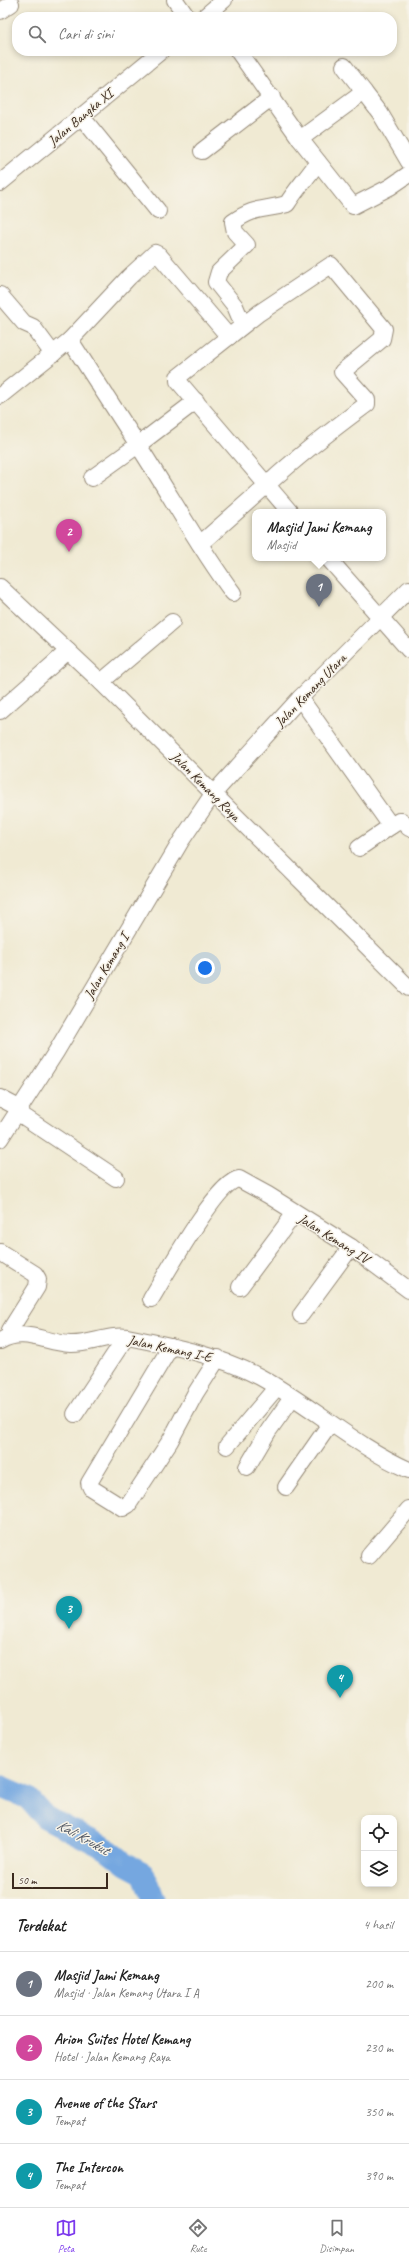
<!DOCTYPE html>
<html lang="id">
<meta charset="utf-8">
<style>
body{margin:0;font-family:Caveat,sans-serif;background:#f2f2f2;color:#222}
.controls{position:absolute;right:12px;bottom:12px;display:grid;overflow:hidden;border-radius:8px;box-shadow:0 2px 6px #0003}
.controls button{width:36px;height:36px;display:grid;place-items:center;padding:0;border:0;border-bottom:1px solid #e0e0e0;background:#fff;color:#222;font:20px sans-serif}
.scale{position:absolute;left:12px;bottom:10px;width:96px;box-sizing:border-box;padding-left:4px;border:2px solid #3b2a1e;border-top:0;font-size:11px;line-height:14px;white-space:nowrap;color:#3b2a1e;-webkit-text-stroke:3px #f7f3e8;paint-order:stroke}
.you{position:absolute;left:205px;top:968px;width:14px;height:14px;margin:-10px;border:3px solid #fff;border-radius:50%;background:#1a73e8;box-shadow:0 0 0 6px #1a73e833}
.badge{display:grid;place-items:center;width:26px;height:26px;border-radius:50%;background:#7c3aed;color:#fff;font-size:13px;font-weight:700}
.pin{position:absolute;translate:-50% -33px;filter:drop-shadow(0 1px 2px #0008)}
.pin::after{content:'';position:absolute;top:21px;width:14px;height:12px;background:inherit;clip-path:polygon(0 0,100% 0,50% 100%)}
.popup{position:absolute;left:252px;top:509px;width:134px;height:52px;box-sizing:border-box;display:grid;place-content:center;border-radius:8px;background:#fff;filter:drop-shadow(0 1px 3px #0005);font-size:13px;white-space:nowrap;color:#767676}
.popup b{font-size:15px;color:#222}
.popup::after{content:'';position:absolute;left:50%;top:100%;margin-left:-8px;border:8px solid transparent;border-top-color:#fff}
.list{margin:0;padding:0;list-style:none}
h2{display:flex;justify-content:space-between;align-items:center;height:52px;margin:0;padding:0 16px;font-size:17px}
h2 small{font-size:13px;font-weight:400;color:#767676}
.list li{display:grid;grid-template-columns:26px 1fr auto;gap:12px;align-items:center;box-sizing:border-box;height:64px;padding:0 16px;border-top:1px solid #e0e0e0}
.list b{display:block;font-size:15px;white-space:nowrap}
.list p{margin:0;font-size:13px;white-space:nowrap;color:#767676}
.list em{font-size:13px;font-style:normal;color:#767676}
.icon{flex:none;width:22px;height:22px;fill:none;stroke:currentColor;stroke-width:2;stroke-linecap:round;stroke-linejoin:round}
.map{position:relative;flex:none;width:409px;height:1899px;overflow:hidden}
.search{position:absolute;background:#fff;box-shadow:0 2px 6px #0003;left:12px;right:12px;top:12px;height:44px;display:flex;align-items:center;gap:10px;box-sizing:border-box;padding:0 14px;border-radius:16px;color:#767676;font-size:15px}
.sheet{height:308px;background:#fff}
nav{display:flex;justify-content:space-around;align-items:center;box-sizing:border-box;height:56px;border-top:1px solid #e0e0e0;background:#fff;font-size:11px;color:#767676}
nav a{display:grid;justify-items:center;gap:2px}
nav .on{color:#7c3aed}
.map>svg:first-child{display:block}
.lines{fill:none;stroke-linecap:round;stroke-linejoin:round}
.river{stroke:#75a7e0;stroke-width:23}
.minor-casing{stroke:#968a78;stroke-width:18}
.minor{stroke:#fff;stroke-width:16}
.labels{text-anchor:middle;stroke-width:3;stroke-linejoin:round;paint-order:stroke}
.street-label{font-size:14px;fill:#3b2a1e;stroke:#f7f3e8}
.water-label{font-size:15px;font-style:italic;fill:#4f5662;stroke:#f7f3e8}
</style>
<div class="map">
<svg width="409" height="1899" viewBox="0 0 409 1899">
<rect width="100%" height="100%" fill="#f7f3e8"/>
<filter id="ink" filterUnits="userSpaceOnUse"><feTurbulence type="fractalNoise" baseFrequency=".025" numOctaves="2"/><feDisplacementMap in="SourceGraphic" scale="8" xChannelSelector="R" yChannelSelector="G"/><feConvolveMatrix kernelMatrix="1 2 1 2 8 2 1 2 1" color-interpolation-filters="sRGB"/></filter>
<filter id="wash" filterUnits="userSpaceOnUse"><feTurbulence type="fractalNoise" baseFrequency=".012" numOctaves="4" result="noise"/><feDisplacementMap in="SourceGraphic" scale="16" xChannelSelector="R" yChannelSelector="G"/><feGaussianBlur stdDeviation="0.9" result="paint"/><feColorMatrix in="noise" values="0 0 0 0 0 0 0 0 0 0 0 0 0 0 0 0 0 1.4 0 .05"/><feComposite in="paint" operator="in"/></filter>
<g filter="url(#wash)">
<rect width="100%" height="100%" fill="#f0ead3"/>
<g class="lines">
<path class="river" d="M0,1786L28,1798L45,1817L107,1849L126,1864L143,1873L153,1899"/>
</g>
</g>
<g filter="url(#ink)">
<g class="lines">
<g class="minor-casing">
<g id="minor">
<path d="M175,0L187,17"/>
<path d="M0,11L11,4"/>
<path d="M204,17L224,0"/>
<path d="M238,51L300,139L353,206L390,187L409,174"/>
<path d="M364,92L380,113L409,162"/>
<path d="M81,116L158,211"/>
<path d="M300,139L364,92L344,66"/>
<path d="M202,151L272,97"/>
<path d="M0,183L161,51"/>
<path d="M0,295L24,323L33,327L53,354"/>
<path d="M243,325L235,306L216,282L219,272L247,245L235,232L233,222C256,206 262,211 287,204C296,189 308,177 318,162"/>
<path d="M70,340L129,277L155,253L159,255L229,337"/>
<path d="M0,396L70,340L138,445L92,478"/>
<path d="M196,401L138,445C170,494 198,546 233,593"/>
<path d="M200,544L267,485L268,484C299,455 333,429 367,404V400L342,372L382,339L384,329L331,265L259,313L178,377V381L290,512"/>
<path d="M328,558L409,650"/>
<path d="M0,587L101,682L409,988"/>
<path d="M101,682L172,622"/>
<path d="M300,698L391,826L399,821H402L409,828"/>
<path d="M0,711L68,651"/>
<path d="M359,848L391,826"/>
<path d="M0,1098L19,1108"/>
<path d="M17,1112L116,1178"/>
<path d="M0,1139L56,1052L181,841L213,794L300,698L409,589"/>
<path d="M0,1252L35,1274L38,1279L37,1287L10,1330"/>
<path d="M240,1287L295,1213"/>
<path d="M151,1299C164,1278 217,1181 239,1179L268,1195L351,1247L409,1290"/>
<path d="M301,1315L351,1247"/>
<path d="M0,1341C23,1327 46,1343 70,1344C89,1345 109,1334 127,1337C173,1346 218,1355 260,1377C311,1405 355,1446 409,1470"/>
<path d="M171,1346L89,1483L91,1488L123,1508L128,1505L170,1441L195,1394L218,1358"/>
<path d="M75,1414L126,1337"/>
<path d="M227,1446L276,1388"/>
<path d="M247,1467L269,1430L292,1398"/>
<path d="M286,1487L330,1424"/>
<path d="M369,1556L409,1509"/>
</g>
</g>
<use href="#minor" class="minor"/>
</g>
</g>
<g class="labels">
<g class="street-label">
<text transform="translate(80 117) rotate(-40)" y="5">Jalan Bangka XI</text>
<text transform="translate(310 690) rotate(-46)" y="5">Jalan Kemang Utara</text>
<text transform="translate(206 786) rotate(45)" y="5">Jalan Kemang Raya</text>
<text transform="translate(106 966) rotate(-59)" y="5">Jalan Kemang I</text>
<text transform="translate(334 1238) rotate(32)" y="5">Jalan Kemang IV</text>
<text transform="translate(170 1348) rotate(12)" y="5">Jalan Kemang I-E</text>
</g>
<g class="water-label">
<text transform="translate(83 1837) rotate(29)" y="5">Kali Krukut</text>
</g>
</g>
</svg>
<div class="controls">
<button><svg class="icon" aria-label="locate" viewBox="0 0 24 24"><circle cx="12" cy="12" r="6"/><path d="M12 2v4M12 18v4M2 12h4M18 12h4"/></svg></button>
<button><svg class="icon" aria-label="layers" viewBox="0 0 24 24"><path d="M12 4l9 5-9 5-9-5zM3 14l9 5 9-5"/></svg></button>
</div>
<div class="scale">50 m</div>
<div class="you"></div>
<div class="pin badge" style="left:319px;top:607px;background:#6b7280">1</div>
<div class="popup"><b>Masjid Jami Kemang</b>Masjid</div>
<div class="pin badge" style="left:69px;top:552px;background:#d1479c">2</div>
<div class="pin badge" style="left:69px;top:1629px;background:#0f9aa8">3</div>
<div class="pin badge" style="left:340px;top:1698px;background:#0f9aa8">4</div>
<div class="search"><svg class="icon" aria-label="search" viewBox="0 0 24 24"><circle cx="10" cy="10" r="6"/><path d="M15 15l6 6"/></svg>Cari di sini</div>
</div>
<section class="sheet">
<h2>Terdekat<small>4 hasil</small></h2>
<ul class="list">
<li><span class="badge" style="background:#6b7280">1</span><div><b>Masjid Jami Kemang</b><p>Masjid · Jalan Kemang Utara I A</p></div><em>200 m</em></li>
<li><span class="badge" style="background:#d1479c">2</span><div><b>Arion Suites Hotel Kemang</b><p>Hotel · Jalan Kemang Raya</p></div><em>230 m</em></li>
<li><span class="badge" style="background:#0f9aa8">3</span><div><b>Avenue of the Stars</b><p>Tempat</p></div><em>350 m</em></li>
<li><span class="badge" style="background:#0f9aa8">4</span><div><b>The Intercon</b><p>Tempat</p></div><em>390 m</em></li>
</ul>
</section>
<nav>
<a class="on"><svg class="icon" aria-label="map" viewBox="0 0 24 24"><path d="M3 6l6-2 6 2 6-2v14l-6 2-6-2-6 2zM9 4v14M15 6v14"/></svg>Peta</a>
<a><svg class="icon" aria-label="directions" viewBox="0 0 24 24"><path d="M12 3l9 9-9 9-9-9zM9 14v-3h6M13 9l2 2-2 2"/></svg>Rute</a>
<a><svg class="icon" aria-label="saved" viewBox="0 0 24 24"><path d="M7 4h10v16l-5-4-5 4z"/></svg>Disimpan</a>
</nav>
